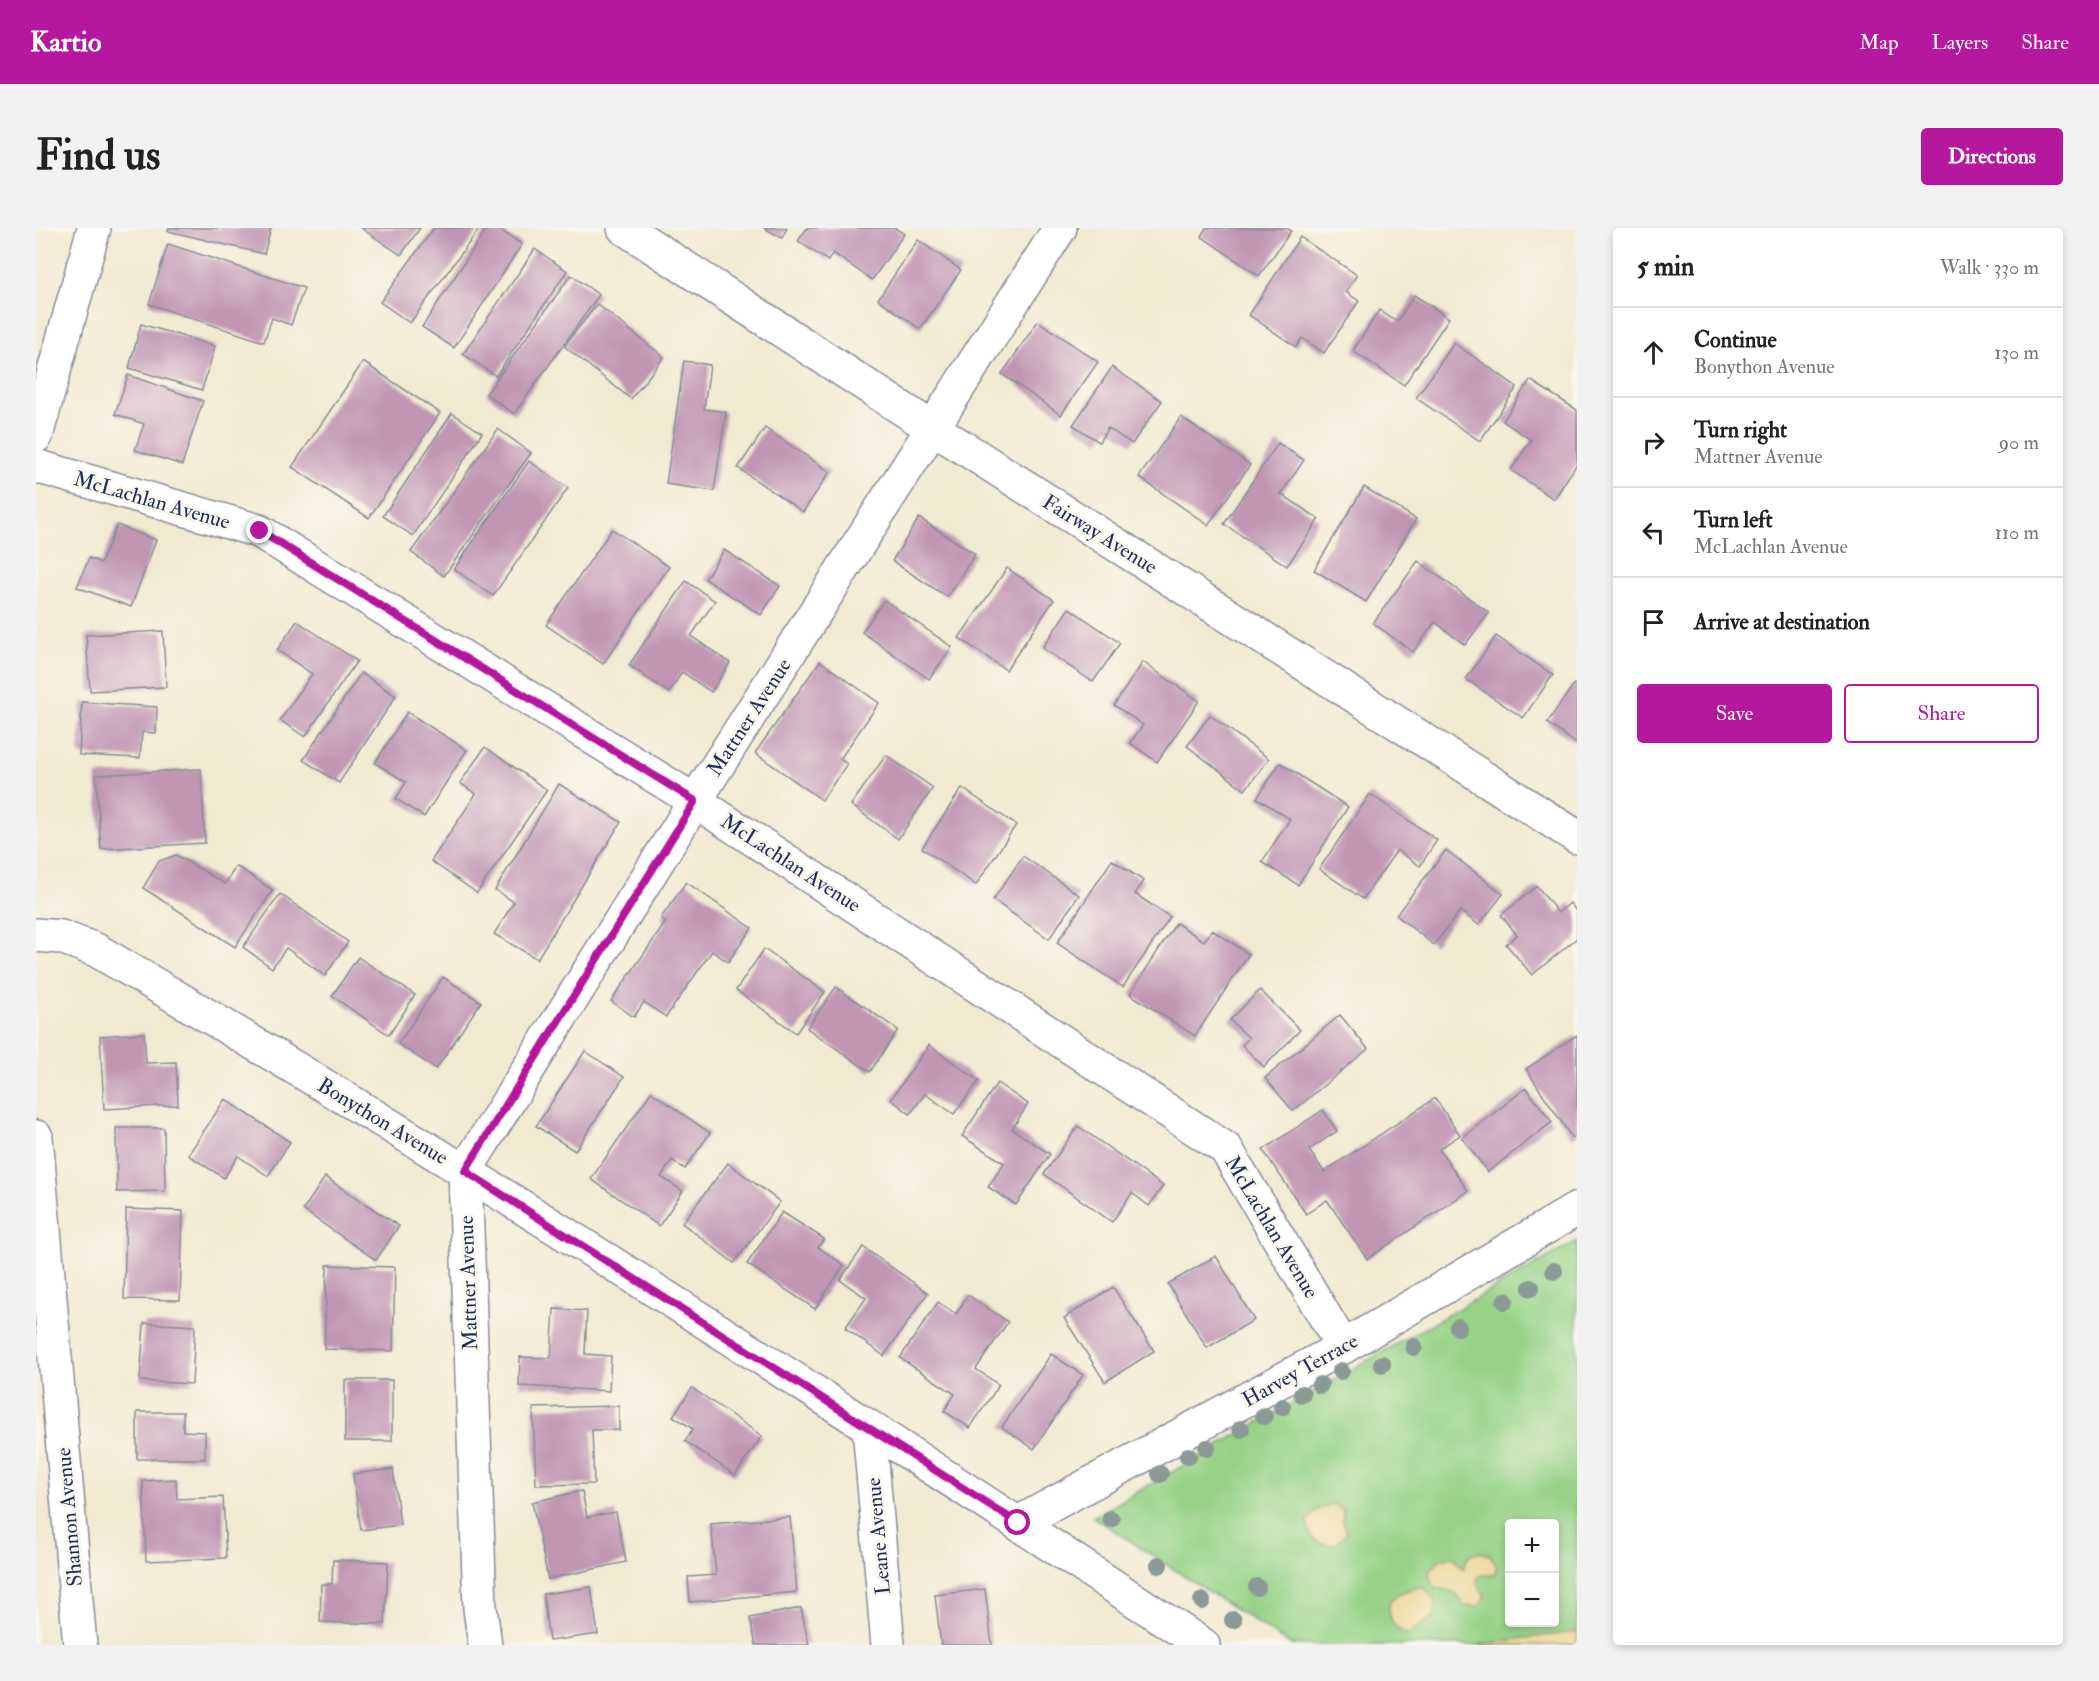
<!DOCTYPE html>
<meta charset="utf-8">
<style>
body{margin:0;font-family:"IM FELL Double Pica",serif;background:#f2f2f2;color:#222}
.controls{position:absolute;right:18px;bottom:18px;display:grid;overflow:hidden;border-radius:6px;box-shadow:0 3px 9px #0003}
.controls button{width:54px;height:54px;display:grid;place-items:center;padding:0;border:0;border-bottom:2px solid #e0e0e0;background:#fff;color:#222;font:30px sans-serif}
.stop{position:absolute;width:18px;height:18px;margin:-14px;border:4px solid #b5179e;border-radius:50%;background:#fff}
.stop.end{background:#b5179e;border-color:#fff;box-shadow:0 2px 6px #0008}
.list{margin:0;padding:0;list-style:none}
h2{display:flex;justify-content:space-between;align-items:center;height:78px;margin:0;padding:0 24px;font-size:26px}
h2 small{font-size:20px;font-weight:400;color:#767676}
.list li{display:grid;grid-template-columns:39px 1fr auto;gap:18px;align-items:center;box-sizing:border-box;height:90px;padding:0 24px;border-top:2px solid #e0e0e0}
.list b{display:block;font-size:22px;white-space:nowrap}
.list p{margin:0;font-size:20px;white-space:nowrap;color:#767676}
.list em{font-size:20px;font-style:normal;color:#767676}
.actions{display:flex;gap:12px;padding:18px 24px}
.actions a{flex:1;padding:14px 0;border:2px solid #b5179e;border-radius:6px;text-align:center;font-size:21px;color:#b5179e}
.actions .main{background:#b5179e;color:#fff}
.icon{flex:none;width:33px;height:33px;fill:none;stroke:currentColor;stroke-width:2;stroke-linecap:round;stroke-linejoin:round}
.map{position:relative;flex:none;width:1541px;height:1417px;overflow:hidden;border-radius:6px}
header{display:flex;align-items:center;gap:36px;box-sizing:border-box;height:84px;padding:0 30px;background:#b5179e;color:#fff}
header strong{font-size:28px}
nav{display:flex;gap:33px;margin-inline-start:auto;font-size:21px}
.intro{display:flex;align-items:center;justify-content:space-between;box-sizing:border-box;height:144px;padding:0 36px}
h1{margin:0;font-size:42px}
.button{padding:15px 27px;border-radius:6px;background:#b5179e;color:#fff;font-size:21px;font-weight:700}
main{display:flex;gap:36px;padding:0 36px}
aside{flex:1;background:#fff;border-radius:6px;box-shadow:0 3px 9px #0003}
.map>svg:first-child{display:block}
.green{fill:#97d387;stroke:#598172;stroke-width:1.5;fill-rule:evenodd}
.sand{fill:#eeda9e;stroke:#84847e;stroke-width:1.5}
.building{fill:#c096b3}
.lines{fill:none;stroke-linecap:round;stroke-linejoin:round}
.street-casing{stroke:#868c98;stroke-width:36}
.street{stroke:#fff;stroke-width:33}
.tree{fill:#8c9a97}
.route{stroke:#b5179e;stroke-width:8}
.labels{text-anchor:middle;stroke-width:6;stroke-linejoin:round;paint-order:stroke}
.street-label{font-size:21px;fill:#1b2f5e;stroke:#fbf7ec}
</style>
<header>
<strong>Kartio</strong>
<nav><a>Map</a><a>Layers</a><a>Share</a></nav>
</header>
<div class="intro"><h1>Find us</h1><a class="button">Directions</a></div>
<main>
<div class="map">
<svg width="1541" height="1417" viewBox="0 0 1541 1417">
<rect width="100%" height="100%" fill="#fbf7ec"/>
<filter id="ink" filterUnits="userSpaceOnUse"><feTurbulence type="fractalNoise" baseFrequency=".0167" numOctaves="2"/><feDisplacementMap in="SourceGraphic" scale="12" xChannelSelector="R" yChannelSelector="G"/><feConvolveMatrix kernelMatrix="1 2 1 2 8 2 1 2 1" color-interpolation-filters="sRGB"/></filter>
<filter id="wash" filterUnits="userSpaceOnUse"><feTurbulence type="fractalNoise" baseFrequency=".008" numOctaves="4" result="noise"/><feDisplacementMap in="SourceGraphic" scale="24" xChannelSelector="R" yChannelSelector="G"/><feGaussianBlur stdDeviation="1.35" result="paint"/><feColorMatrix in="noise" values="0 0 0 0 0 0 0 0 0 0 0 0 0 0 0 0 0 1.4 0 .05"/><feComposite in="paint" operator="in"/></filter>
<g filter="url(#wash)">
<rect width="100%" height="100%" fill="#f1ead1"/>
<path class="green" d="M1541,1013V1417H1255L1057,1289ZM1474,1296H1518V1394H1474Z"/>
<g class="sand">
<path d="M1296,1275L1307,1282V1293L1311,1304L1300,1316C1283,1319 1273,1311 1271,1294L1280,1283Z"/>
<path d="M1444,1324L1454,1327L1461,1338L1458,1347H1445L1441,1351V1356L1449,1368L1443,1379L1428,1378L1422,1367C1408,1360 1394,1364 1393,1344L1405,1330L1418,1329L1427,1341C1429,1332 1433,1325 1444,1324Z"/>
<path d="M1384,1359C1395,1362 1405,1379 1396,1389C1390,1395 1378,1402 1372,1406C1358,1402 1350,1387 1354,1373L1363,1365Z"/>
<path d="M1541,1404V1417H1441L1449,1415Z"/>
</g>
<g id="blocks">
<g class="building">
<path d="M133,0H235L228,26L132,3Z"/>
<path d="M325,0H384L365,27Z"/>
<path d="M398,0H444L374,95L344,74Z"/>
<path d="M451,0H461L486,16L418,120L386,99Z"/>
<path d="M728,0H751L746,10Z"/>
<path d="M771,0H859L868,6L836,52L797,25L792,33L762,13Z"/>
<path d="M1170,0H1251L1255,3L1223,48L1165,8Z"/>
<path d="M1264,9L1321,47L1310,64L1323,73L1288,125L1266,110L1260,119L1213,87Z"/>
<path d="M882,12L925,42L884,101L842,71Z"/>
<path d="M132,16L268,60L255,97L236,90L228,114L113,76Z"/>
<path d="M499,21L531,43L460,148L427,126Z"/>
<path d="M535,47L563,67L478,186L450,166Z"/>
<path d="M1378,67L1413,90L1368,157L1317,123L1343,82L1361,94Z"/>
<path d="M561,76L628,129L595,171L528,118Z"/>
<path d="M1002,93L1062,134L1025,187L966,146Z"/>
<path d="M105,96L179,118L166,162L93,140Z"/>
<path d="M1418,115L1481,159L1444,213L1380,170Z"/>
<path d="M648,133L674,137L668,181L690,184L678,263L630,256Z"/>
<path d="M327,134L404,185L333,290L256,239Z"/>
<path d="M1076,139L1126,173L1096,216L1072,200L1063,214L1037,197Z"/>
<path d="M92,147L167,173L146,237L99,222L108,196L79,186Z"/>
<path d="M1494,152L1541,182V236L1518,271L1475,242L1495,212L1467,193Z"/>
<path d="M416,185L446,205L377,308L347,288Z"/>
<path d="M1145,189L1214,237L1172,297L1103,249Z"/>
<path d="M729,200L794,244L767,284L702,240Z"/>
<path d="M462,201L495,225L408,348L375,324Z"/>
<path d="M1242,215L1268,232L1245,266L1283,291L1251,338L1188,296Z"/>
<path d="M493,233L532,260L457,368L418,341Z"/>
<path d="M1328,259L1380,291L1330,374L1278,342Z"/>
<path d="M883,290L939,326L911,369L856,333Z"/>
<path d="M81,297L120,312L95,379L41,359L53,330L65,335Z"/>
<path d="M576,301L633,339L567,436L510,397Z"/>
<path d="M688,322L744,358L725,387L669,351Z"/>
<path d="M1382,333L1453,385L1429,417L1399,394L1377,424L1337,395Z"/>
<path d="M971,340L1018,372L970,442L923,410Z"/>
<path d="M650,353L679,373L655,408L694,435L675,464L646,444L633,465L593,437Z"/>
<path d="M848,372L916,419L893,451L826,404Z"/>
<path d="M1033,380L1084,415L1057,454L1006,420Z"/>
<path d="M261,393L321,433L269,509L244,492L276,446L241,422Z"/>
<path d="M127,403L130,459L54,463L50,407Z"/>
<path d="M1460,408L1517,447L1487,490L1430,451Z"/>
<path d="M784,433L843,475L804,531L811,536L786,572L719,525Z"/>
<path d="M1107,434L1163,473L1121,534L1094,515L1107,497L1078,477Z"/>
<path d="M325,445L360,468L303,555L267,532Z"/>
<path d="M1538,456L1541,458V516L1511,495Z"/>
<path d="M46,474L121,479L120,505L106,504L104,530L43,527Z"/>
<path d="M371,484L431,522L388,589L360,571L370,554L339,535Z"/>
<path d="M1174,487L1233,531L1209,562L1151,518Z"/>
<path d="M449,519L511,562L441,665L395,633L440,566L424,555Z"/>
<path d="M850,527L897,560L862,611L815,577Z"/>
<path d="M1244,535L1312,579L1262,657L1226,634L1254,591L1221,570Z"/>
<path d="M165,541L169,615L65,621L60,547Z"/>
<path d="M523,556L585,594L501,731L458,706L478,674L459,662Z"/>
<path d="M926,560L980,597L940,657L886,620Z"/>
<path d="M1334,566L1401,612L1384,638L1361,622L1327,671L1283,641Z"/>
<path d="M1410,622L1467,666L1443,697L1424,683L1398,717L1360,687Z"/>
<path d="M140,627L189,656L200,638L237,662L199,719L107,660L123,633Z"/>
<path d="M987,628L1043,667L1013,711L957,672Z"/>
<path d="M1076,632L1108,653L1099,666L1134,689L1087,759L1021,715Z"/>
<path d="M650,654L716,700L692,734L676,723L630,789L608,774L598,789L575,773L630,694L625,690Z"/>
<path d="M1501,658L1522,685L1534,675L1541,684V710L1496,747L1470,716L1481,707L1465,687Z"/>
<path d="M244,666L312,714L289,748L250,720L236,740L207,719Z"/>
<path d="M1140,695L1168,713L1176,702L1213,726L1159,808L1094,766Z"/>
<path d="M728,721L789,764L760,805L700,762Z"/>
<path d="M322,729L379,767L353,807L296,768Z"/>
<path d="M407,749L445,774L400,841L362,816Z"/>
<path d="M800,759L862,802L834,844L771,800Z"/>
<path d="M1224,762L1264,802L1228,839L1206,817L1213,810L1194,792Z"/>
<path d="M1304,787L1332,821L1257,883L1229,850Z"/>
<path d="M108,805L110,835L140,834L142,877L68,881L64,808Z"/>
<path d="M1541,807V907L1536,910L1490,841Z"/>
<path d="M893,817L943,853L918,886L889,866L874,886L855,871Z"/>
<path d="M549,823L588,849L539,923L500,898Z"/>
<path d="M961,855L992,876L976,901L1014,926L980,977L952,959L968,935L926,908Z"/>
<path d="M1490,860L1516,894L1452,944L1426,910Z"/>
<path d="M615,864L674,905L649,941L636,932L625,949L647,963L623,998L555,951Z"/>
<path d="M1399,870L1424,907L1403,921L1432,963L1331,1031L1291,972L1270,986L1227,922L1287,882L1301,903L1273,922L1288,944Z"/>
<path d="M189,871L254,914L232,948L202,928L188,950L152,927Z"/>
<path d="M1042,898L1127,958L1113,978L1096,965L1076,994L1008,946Z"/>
<path d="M80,900H128L129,963L81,964Z"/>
<path d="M692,935L744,974L698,1035L646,995Z"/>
<path d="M289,949L363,998L340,1032L267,982Z"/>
<path d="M90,981L147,983L144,1072L88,1071Z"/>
<path d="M746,984L788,1011L782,1019L808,1037L779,1081L711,1036Z"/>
<path d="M827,1019L892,1065L848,1128L809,1100L830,1070L804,1052Z"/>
<path d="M1180,1028L1218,1092L1171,1120L1132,1056Z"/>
<path d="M291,1037L359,1039L357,1123L288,1121Z"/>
<path d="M1077,1059L1118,1123L1069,1154L1028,1090Z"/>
<path d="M932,1067L972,1094L940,1141L963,1157L934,1200L908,1183L919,1166L864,1130L902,1074L920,1086Z"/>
<path d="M518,1081L551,1083L549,1126L575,1128L573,1163L483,1158L484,1129L515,1130Z"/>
<path d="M108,1095L159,1098L156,1156L104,1153Z"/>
<path d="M1015,1126L1047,1147L998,1221L966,1199Z"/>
<rect x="309" y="1152" width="47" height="61"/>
<path d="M656,1160L726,1208L699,1247L649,1213L657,1201L637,1188Z"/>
<path d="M583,1178V1202H556L558,1256L500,1257L497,1180Z"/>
<path d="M101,1184H147V1203L169,1204V1231H101Z"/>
<path d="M357,1241L364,1297L325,1302L317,1246Z"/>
<path d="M140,1251L141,1271L187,1269L190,1330L110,1333L107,1253Z"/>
<path d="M546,1263L551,1289L580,1284L590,1334L512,1351L496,1274Z"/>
<path d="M754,1289L761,1364L654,1374L652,1349L680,1347L675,1296Z"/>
<path d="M297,1332L352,1334L349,1396L284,1394L285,1356H296Z"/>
<path d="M555,1359L562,1406L513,1413L507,1366Z"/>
<path d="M949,1361L956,1417H905L899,1367Z"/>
<path d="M765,1380L773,1417H720L714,1390Z"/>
</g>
</g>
</g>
<g filter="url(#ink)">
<use href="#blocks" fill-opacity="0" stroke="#868c98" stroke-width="1.5"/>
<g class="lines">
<g class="street-casing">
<g id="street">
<path d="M588,0L876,187L1541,609"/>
<path d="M0,208L58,0"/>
<path d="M0,238L223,303L659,573L1190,921L1307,1119"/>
<path d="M0,707L25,709L60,722C436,941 803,1177 1167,1417"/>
<path d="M0,909L44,1417"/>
<path d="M833,1199L852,1417"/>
<path d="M982,1295L1307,1119L1541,981"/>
<path d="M449,1417L444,1380L429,943L659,573L1024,0"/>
</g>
</g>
<use href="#street" class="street"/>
</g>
<g class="tree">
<circle cx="1518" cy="1043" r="9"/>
<circle cx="1495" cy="1060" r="9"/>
<circle cx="1469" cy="1073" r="9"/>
<circle cx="1422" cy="1099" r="9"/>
<circle cx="1378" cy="1119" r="9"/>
<circle cx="1346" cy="1136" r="9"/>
<circle cx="1305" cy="1143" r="9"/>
<circle cx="1284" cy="1157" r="9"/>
<circle cx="1266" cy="1166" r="9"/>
<circle cx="1246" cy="1179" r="9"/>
<circle cx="1228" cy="1188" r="9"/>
<circle cx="1205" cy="1201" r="9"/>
<circle cx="1171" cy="1220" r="9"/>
<circle cx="1152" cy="1228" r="9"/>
<circle cx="1124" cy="1246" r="9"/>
<circle cx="1075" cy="1291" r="9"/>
<circle cx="1123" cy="1337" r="9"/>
<circle cx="1221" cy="1359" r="9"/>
<circle cx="1166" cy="1373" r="9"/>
<circle cx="1197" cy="1392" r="9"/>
</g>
</g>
<g class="lines" filter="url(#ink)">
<path class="route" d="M224,303L659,573L429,943L982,1295"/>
</g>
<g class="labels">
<g class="street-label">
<text transform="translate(116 272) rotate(16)" y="7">McLachlan Avenue</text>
<text transform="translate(1064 306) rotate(32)" y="7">Fairway Avenue</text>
<text transform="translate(713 489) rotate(-57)" y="7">Mattner Avenue</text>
<text transform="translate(755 635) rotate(33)" y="7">McLachlan Avenue</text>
<text transform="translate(347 893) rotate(31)" y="7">Bonython Avenue</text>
<text transform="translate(1236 999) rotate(59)" y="7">McLachlan Avenue</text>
<text transform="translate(432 1055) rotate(-92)" y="7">Mattner Avenue</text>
<text transform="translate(1264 1142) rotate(-29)" y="7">Harvey Terrace</text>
<text transform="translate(33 1289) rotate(-95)" y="7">Shannon Avenue</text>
<text transform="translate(842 1308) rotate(-95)" y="7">Leane Avenue</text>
</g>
</g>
</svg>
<div class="controls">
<button>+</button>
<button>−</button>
</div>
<div class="stop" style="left:982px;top:1295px"></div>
<div class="stop end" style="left:224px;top:303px"></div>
</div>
<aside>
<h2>5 min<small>Walk · 330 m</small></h2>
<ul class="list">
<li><svg class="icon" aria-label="ahead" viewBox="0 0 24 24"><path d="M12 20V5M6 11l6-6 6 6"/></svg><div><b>Continue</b><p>Bonython Avenue</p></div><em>130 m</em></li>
<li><svg class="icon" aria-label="right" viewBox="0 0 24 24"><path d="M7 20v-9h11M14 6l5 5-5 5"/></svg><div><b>Turn right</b><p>Mattner Avenue</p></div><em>90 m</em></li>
<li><svg class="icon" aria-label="left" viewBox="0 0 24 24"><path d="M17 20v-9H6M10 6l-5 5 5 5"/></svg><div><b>Turn left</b><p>McLachlan Avenue</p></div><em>110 m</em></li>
<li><svg class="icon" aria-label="arrive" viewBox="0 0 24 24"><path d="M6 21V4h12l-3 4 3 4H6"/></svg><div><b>Arrive at destination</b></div></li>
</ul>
<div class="actions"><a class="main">Save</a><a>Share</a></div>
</aside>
</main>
